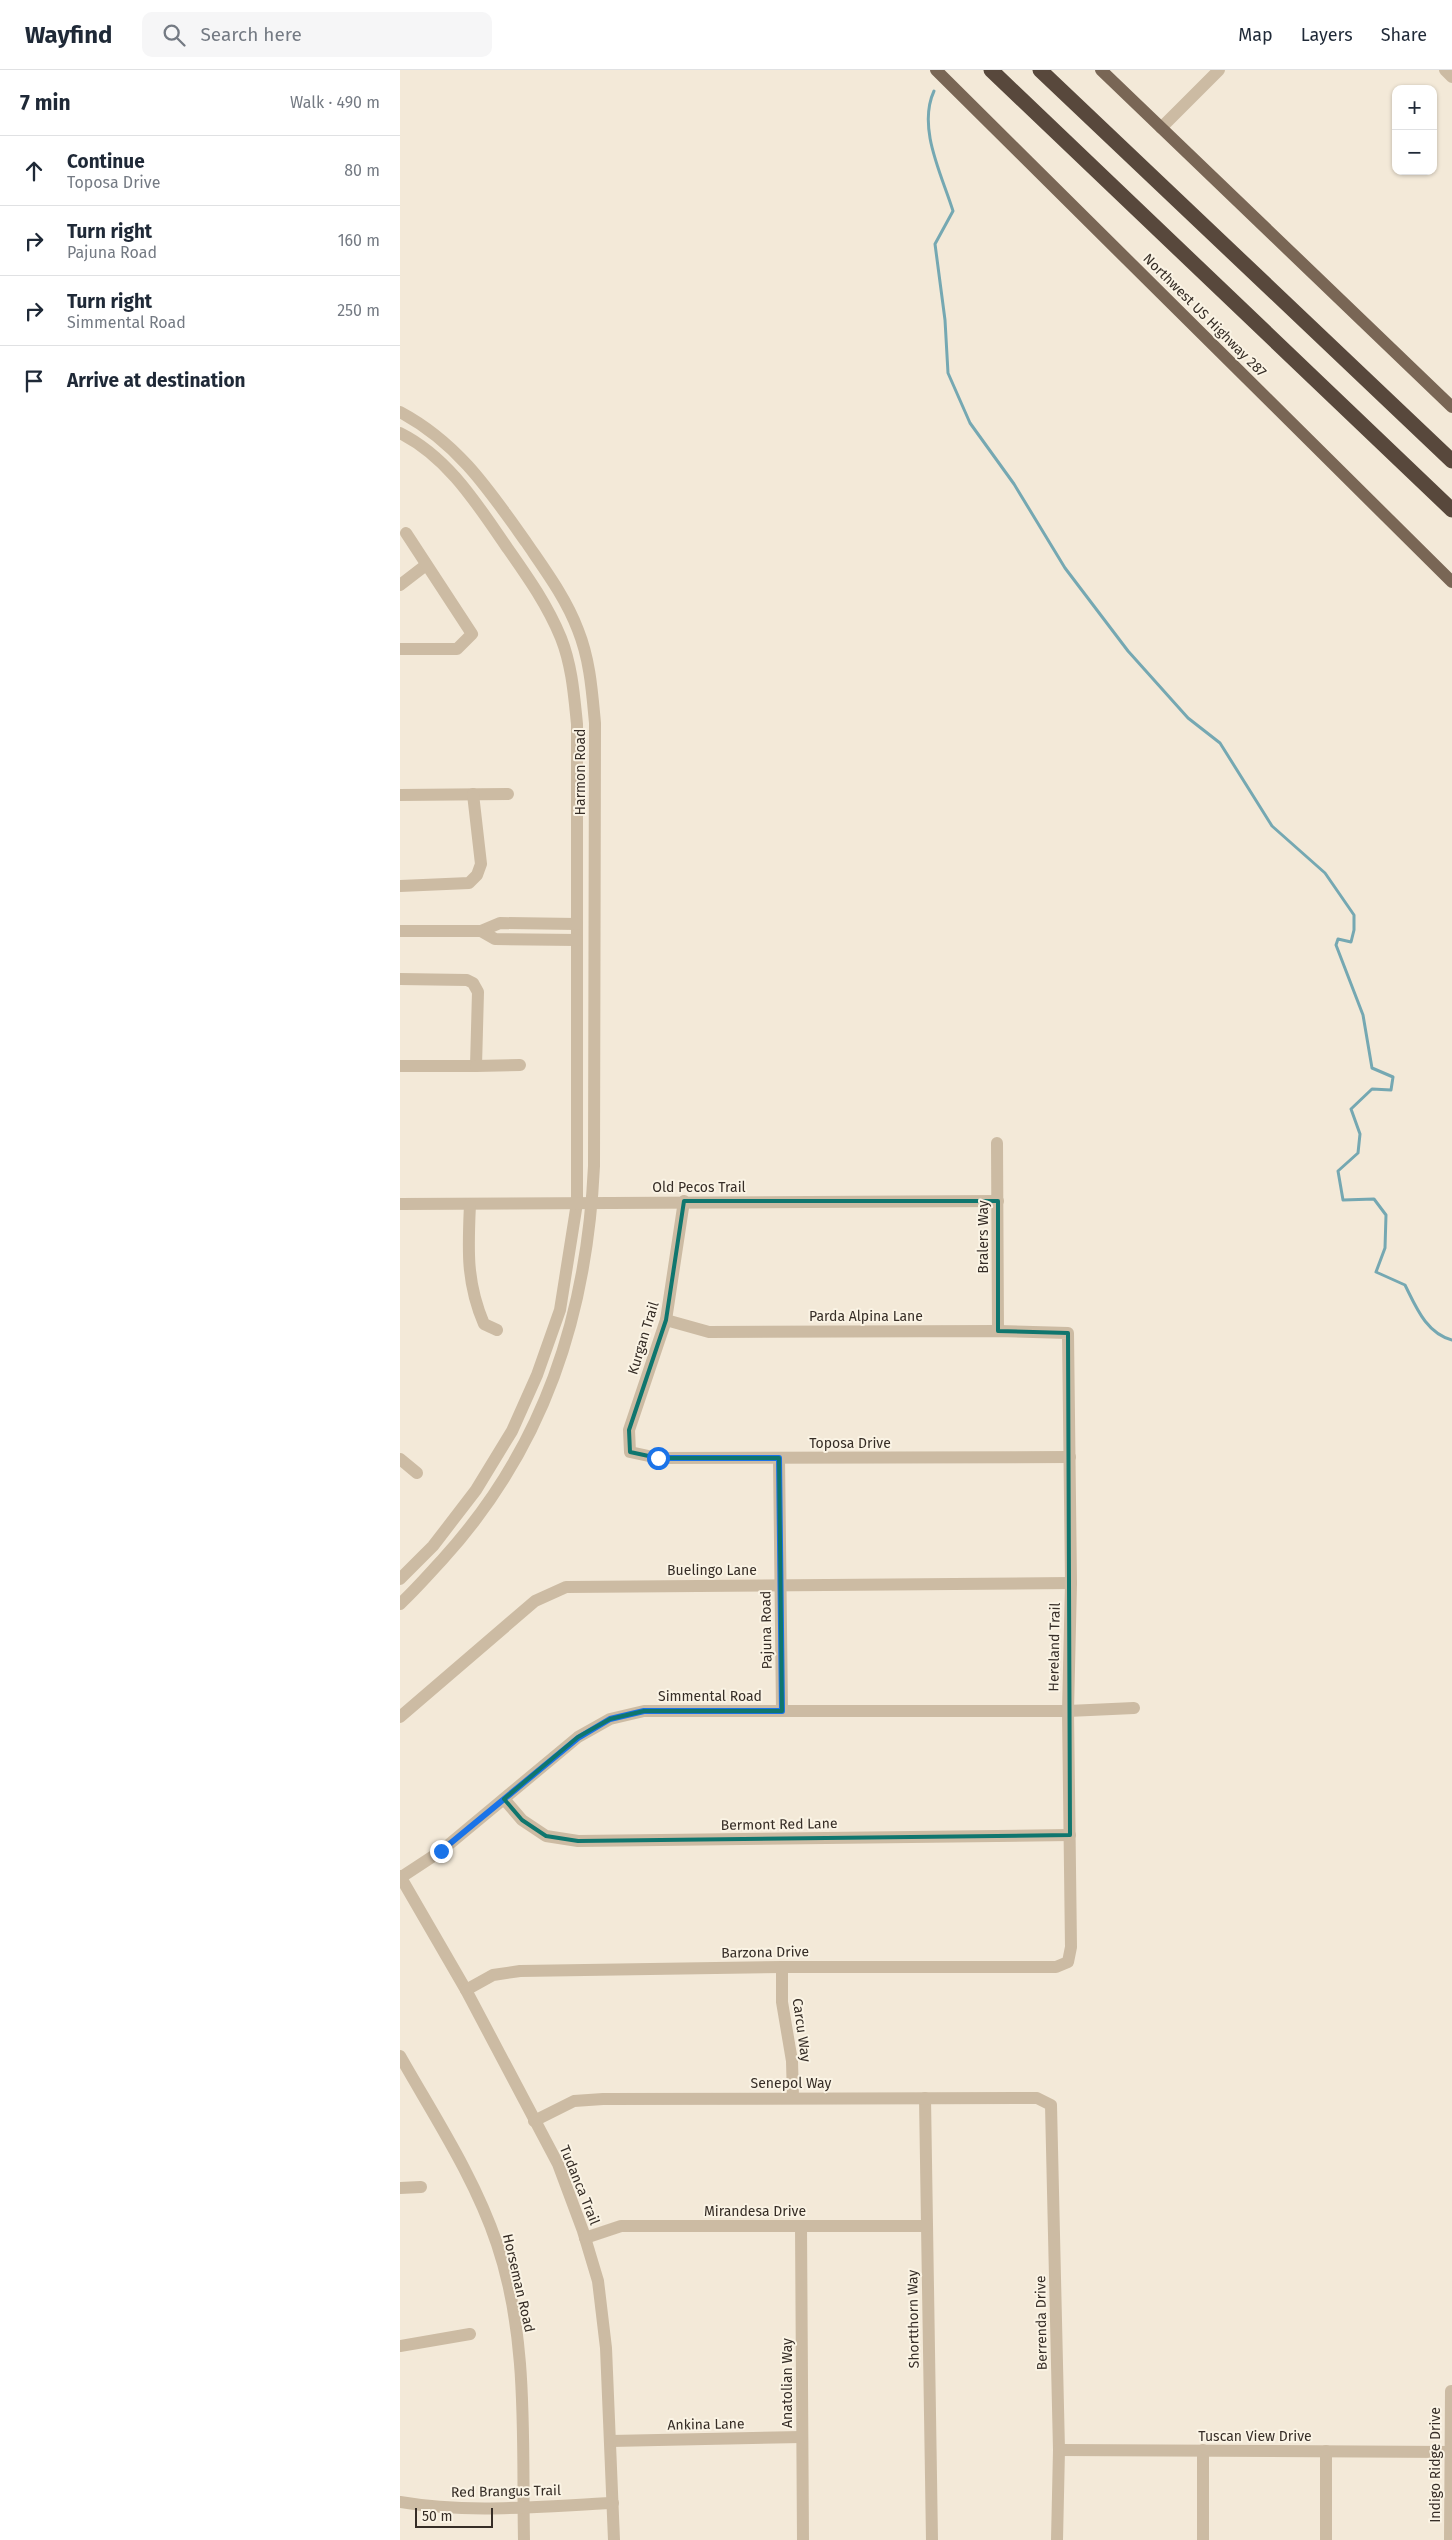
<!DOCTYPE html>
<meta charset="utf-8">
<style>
body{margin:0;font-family:"Fira Sans",sans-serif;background:#f6f6f7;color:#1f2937}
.controls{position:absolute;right:15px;top:15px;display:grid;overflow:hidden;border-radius:10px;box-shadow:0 1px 4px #0004}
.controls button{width:45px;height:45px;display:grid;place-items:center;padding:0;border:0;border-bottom:1px solid #e0e1e3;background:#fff;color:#1f2937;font:25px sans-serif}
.scale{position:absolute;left:15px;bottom:12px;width:78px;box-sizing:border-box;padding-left:5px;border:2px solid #362d26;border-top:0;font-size:14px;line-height:18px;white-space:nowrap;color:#362d26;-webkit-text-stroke:4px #faf3e4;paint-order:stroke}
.stop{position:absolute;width:15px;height:15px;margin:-11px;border:4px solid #1a73e8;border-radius:50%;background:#fff}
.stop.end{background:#1a73e8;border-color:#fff;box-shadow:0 1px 5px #0008}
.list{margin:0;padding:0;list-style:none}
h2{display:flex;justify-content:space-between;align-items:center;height:65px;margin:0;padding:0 20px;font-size:21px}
h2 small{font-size:16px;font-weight:400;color:#747a83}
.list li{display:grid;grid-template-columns:32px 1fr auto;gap:15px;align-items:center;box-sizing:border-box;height:70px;padding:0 20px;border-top:1px solid #e0e1e3}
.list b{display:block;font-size:19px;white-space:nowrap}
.list p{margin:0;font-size:16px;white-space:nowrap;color:#747a83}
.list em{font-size:16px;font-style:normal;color:#747a83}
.icon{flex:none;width:28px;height:28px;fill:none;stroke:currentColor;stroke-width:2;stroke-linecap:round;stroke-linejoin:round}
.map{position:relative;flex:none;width:1052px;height:2470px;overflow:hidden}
header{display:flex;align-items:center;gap:30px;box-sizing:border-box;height:70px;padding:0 25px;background:#fff;border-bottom:1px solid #e0e1e3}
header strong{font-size:24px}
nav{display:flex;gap:28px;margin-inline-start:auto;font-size:18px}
.search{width:350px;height:45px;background:#f6f6f7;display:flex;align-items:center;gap:12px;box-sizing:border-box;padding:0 18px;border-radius:10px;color:#747a83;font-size:19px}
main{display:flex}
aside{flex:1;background:#fff}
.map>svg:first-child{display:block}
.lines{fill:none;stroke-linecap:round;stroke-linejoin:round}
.stream{stroke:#75a8b2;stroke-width:3}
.minor{stroke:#ccbba3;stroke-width:12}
.major{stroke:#796655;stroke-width:12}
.highway{stroke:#58483c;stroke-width:15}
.route{stroke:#1a73e8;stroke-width:6}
.marked{fill:none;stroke:#0f766e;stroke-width:4;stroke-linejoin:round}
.labels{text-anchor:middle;stroke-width:4;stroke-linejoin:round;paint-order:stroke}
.street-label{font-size:14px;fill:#362d26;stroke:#faf3e4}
</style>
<header>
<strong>Wayfind</strong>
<div class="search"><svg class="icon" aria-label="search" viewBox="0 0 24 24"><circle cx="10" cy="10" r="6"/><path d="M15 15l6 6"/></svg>Search here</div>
<nav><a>Map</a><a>Layers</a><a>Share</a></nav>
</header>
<main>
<aside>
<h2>7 min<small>Walk · 490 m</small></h2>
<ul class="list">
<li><svg class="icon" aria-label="ahead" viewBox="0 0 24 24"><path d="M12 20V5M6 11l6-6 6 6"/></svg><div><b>Continue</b><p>Toposa Drive</p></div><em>80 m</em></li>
<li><svg class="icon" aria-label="right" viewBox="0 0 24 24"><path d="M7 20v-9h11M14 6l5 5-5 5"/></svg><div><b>Turn right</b><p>Pajuna Road</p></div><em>160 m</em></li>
<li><svg class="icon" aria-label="right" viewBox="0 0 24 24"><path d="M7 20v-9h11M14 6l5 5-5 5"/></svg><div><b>Turn right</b><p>Simmental Road</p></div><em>250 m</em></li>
<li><svg class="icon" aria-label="arrive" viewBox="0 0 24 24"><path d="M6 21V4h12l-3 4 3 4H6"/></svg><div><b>Arrive at destination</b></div></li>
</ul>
</aside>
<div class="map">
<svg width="1052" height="2470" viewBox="0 0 1052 2470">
<rect width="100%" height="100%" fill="#f3e9d8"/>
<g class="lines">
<path class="stream" d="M534,21C517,58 542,105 553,141L535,174L545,250L548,303L570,353L614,414L665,498L728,581L788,648L820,673L872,756L925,803L954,845V860L951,872L938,869L936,875L963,945L972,998L993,1007L991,1020L972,1019L951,1039L960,1064L958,1083L938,1101L943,1130L974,1129L986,1145L985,1178L976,1202L1005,1215C1016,1237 1026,1263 1052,1270"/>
<g class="minor">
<path d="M1045,0L1052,7"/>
<path d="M761,58L819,0"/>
<path d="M0,342C58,373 89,420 126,472C145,500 166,528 178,560C190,590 192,621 195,653L194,1096C187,1246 144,1378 42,1490C28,1505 15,1520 0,1534"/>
<path d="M0,363C48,387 77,434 106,476C127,506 147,534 161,568C172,596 174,625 177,654V1133L160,1240L137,1305L112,1361L76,1420L33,1476L0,1509"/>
<path d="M0,515L26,495"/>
<path d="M0,579H57L72,564L6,463"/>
<path d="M0,725L108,724"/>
<path d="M0,816L69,813L77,805L81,794L73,724"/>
<path d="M0,861H81L100,853L177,854"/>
<path d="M81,861L95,869L177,870"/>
<path d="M0,909L67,910L73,913L78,922L76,996H0"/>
<path d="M76,996L120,995"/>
<path d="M597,1073L598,1261"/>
<path d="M284,1131L266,1250L229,1360L230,1382L258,1388L670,1387"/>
<path d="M0,1134L598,1131"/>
<path d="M70,1134C68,1179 66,1212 84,1254L97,1260"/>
<path d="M379,1388L382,1641"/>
<path d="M0,1389L17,1403"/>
<path d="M0,1647L135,1531L166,1517L671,1513"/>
<path d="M104,1729L122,1750L146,1766L178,1771L670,1765"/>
<path d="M0,1806L66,1920L158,2094L183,2161L198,2211L206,2278L214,2470"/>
<path d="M0,1808L41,1781L178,1667L210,1649L244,1641H668L734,1638"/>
<path d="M382,1897V1932L392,1991L393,2028"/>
<path d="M66,1920L93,1905L120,1901L382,1897H656L668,1892L671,1877L668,1641L671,1513L668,1263L598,1261L309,1262L266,1250"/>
<path d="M0,1986C34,2046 75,2108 97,2174C129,2268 122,2373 124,2470"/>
<path d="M525,2028L532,2470"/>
<path d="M134,2051L174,2031L203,2029L637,2028L651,2035L659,2380L657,2470"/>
<path d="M0,2118L21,2117"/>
<path d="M401,2156L403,2470"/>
<path d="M185,2168L221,2156H527"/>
<path d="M0,2276L70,2264"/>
<path d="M211,2371L402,2367"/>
<path d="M659,2380L1050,2382"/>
<path d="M0,2432C69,2444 143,2436 213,2433"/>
<path d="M803,2470V2380"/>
<path d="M926,2470V2381"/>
<path d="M1050,2470L1051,2321"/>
</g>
<g class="major">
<path d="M536,0L1052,512"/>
<path d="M701,0L1052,337"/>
</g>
<g class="highway">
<path d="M591,0L1052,440"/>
<path d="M640,0L1052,391"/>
</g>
</g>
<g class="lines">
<path class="route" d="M41,1781L178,1668L210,1649L244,1641H382L379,1388H258"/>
</g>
<path class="marked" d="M284,1131H598V1261L668,1263L670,1765L178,1771L146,1766L122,1750L104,1729L178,1667L210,1649L244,1641H382L379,1388H258L230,1382L229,1360L266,1250Z"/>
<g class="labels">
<g class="street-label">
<text transform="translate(805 245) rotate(45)" y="5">Northwest US Highway 287</text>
<text transform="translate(180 702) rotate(-90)" y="5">Harmon Road</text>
<text x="299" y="1122">Old Pecos Trail</text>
<text transform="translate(583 1167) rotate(-90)" y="5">Bralers Way</text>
<text x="466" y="1251">Parda Alpina Lane</text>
<text transform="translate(243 1268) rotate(-73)" y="5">Kurgan Trail</text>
<text x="450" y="1378">Toposa Drive</text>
<text x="312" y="1505">Buelingo Lane</text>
<text transform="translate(366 1560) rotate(-91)" y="5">Pajuna Road</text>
<text transform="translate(654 1577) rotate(-89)" y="5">Hereland Trail</text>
<text x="310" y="1631">Simmental Road</text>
<text transform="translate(379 1754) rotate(-1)" y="5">Bermont Red Lane</text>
<text transform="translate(365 1882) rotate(-1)" y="5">Barzona Drive</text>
<text transform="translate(402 1960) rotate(82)" y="5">Carcu Way</text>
<text x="391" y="2018">Senepol Way</text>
<text transform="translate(180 2115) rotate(68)" y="5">Tudanca Trail</text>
<text x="355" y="2146">Mirandesa Drive</text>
<text transform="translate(119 2213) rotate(77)" y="5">Horseman Road</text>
<text transform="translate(513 2249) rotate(-91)" y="5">Shortthorn Way</text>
<text transform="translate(641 2253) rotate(-91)" y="5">Berrenda Drive</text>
<text transform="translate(387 2313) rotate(-90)" y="5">Anatolian Way</text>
<text transform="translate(306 2354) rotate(-1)" y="5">Ankina Lane</text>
<text x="855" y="2371">Tuscan View Drive</text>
<text transform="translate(1035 2395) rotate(-90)" y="5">Indigo Ridge Drive</text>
<text transform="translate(106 2421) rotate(-1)" y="5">Red Brangus Trail</text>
</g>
</g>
</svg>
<div class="controls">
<button>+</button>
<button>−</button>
</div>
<div class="scale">50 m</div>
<div class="stop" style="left:258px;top:1388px"></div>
<div class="stop end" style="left:41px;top:1781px"></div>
</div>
</main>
